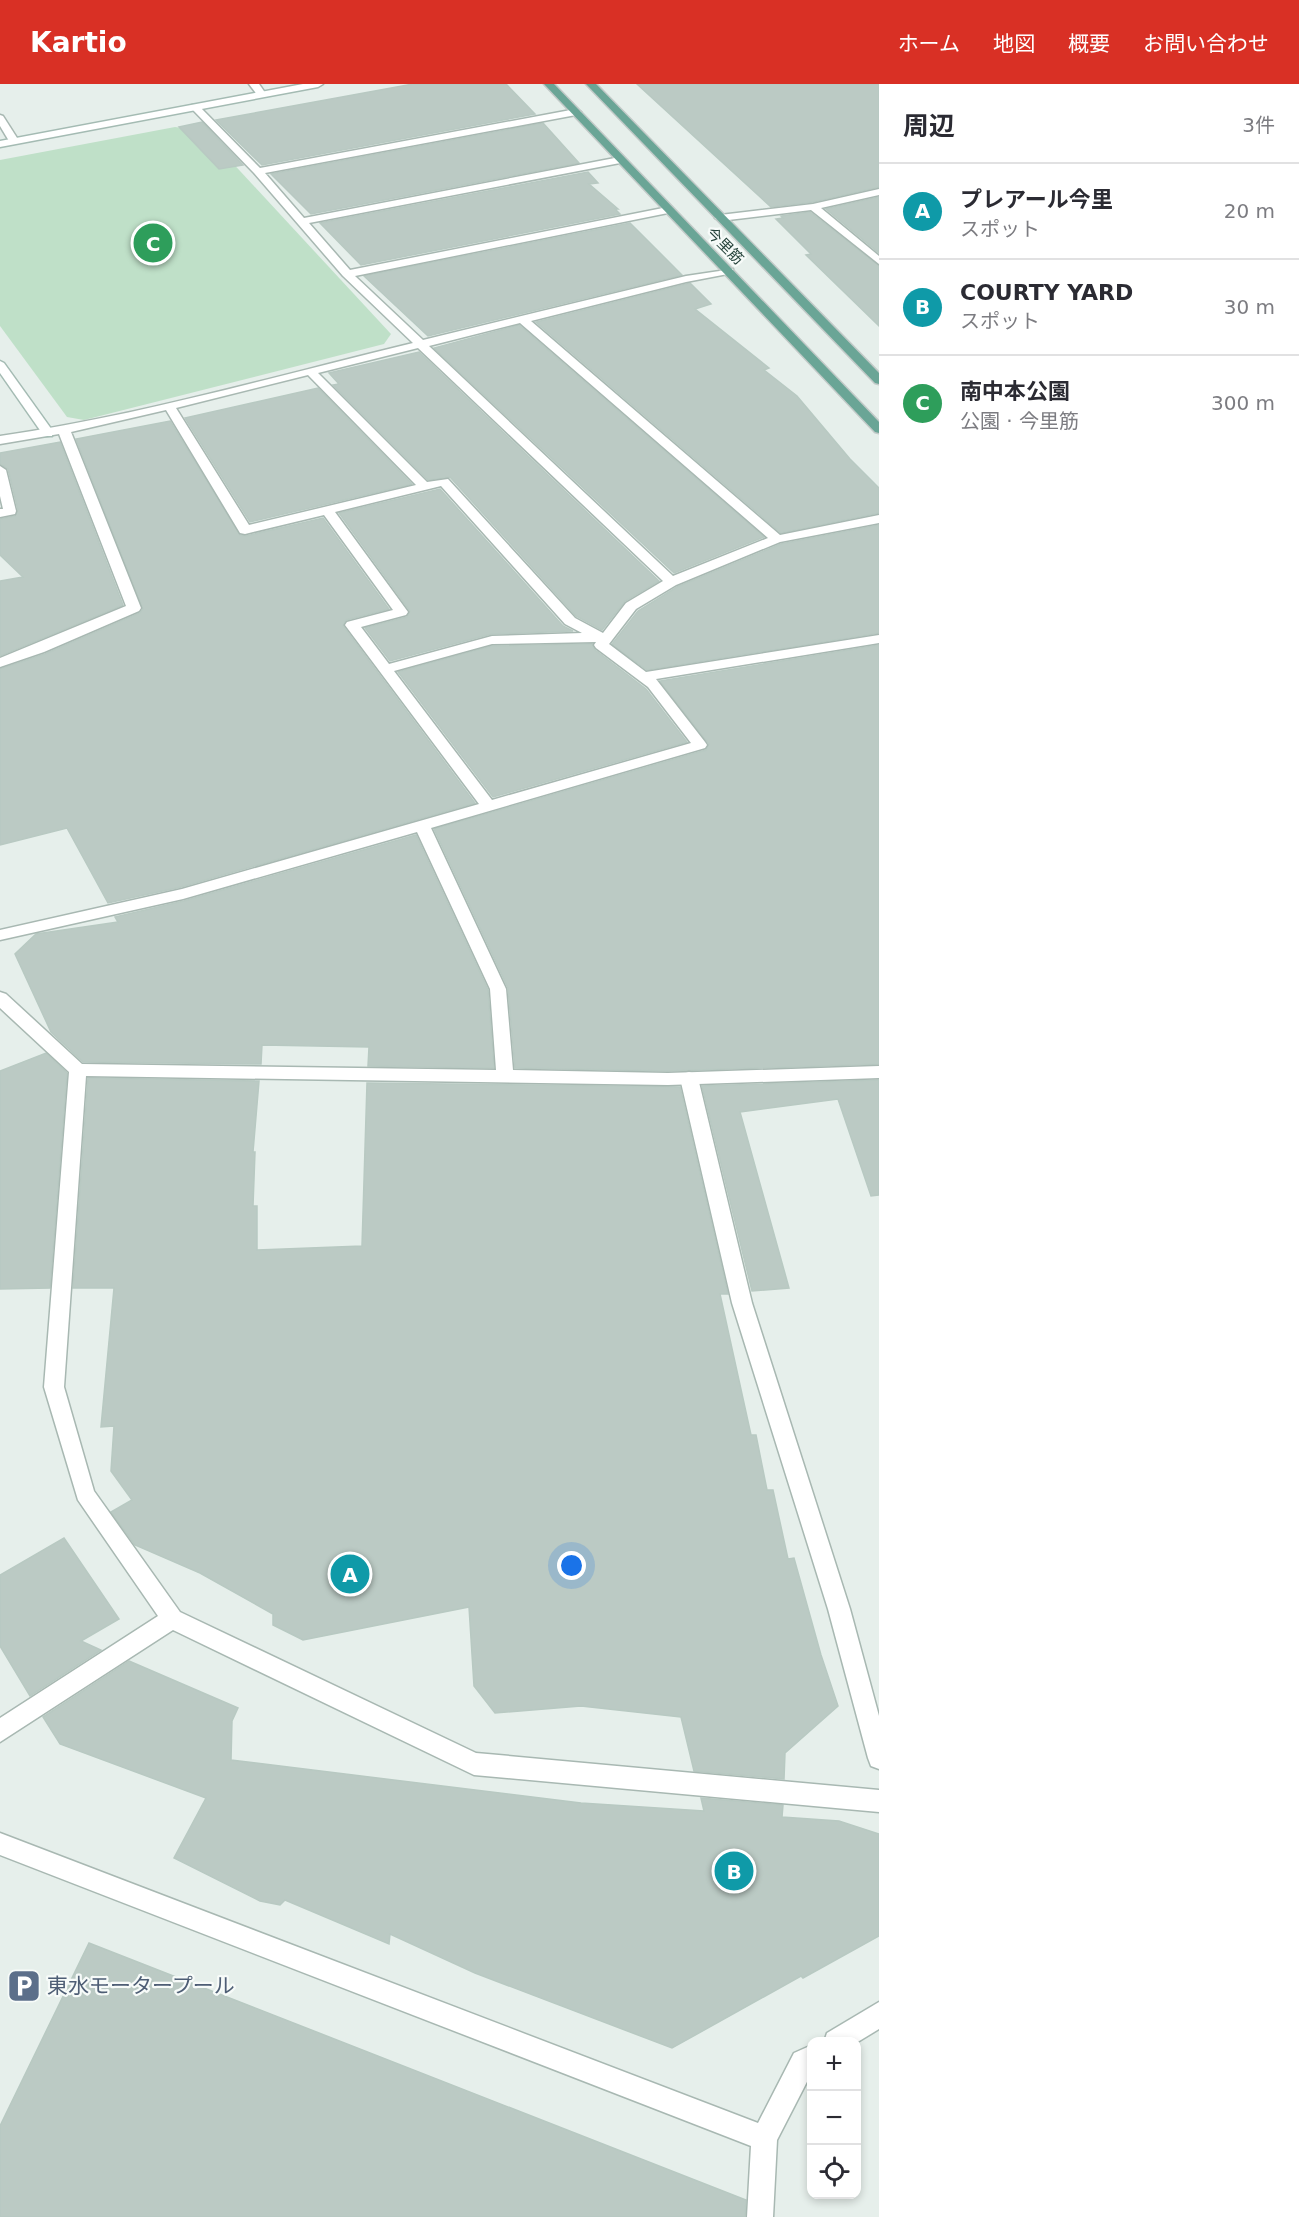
<!DOCTYPE html>
<html lang="ja">
<meta charset="utf-8">
<style>
body{margin:0;font-family:"DejaVu Sans","Noto Sans JP",sans-serif;background:#f2f2f3;color:#2b2b33}
.controls{position:absolute;right:18px;bottom:18px;display:grid;overflow:hidden;border-radius:12px;box-shadow:0 3px 9px #0003}
.controls button{width:54px;height:54px;display:grid;place-items:center;padding:0;border:0;border-bottom:2px solid #e1e1e2;background:#fff;color:#2b2b33;font:30px sans-serif}
.you{position:absolute;left:572px;top:1482px;width:21px;height:21px;margin:-15px;border:4px solid #fff;border-radius:50%;background:#1a73e8;box-shadow:0 0 0 9px #1a73e833}
.badge{display:grid;place-items:center;width:39px;height:39px;border-radius:50%;background:#d93025;color:#fff;font-size:20px;font-weight:700}
.pin{position:absolute;translate:-50% -50%;border:3px solid #fff;box-shadow:0 2px 6px #0006}
.list{margin:0;padding:0;list-style:none}
h2{display:flex;justify-content:space-between;align-items:center;height:78px;margin:0;padding:0 24px;font-size:26px}
h2 small{font-size:20px;font-weight:400;color:#7c7c81}
.list li{display:grid;grid-template-columns:39px 1fr auto;gap:18px;align-items:center;box-sizing:border-box;height:96px;padding:0 24px;border-top:2px solid #e1e1e2}
.list b{display:block;font-size:22px;white-space:nowrap}
.list p{margin:0;font-size:20px;white-space:nowrap;color:#7c7c81}
.list em{font-size:20px;font-style:normal;color:#7c7c81}
.icon{flex:none;width:33px;height:33px;fill:none;stroke:currentColor;stroke-width:2;stroke-linecap:round;stroke-linejoin:round}
.map{position:relative;flex:none;width:879px;height:2133px;overflow:hidden}
header{display:flex;align-items:center;gap:36px;box-sizing:border-box;height:84px;padding:0 30px;background:#d93025;color:#fff}
header strong{font-size:28px}
nav{display:flex;gap:33px;margin-inline-start:auto;font-size:21px}
main{display:flex}
aside{flex:1;background:#fff}
.map>svg:first-child{display:block}
.green{fill:#bfe0c8}
.building{fill:#bbcac4;stroke:#b8c9c2;stroke-width:1.5}
.lines{fill:none;stroke-linecap:round;stroke-linejoin:round}
.lane-casing{stroke:#a8b8b2;stroke-width:3}
.street-casing{stroke:#a8b8b2;stroke-width:3}
.secondary-casing{stroke:#a4bbb3;stroke-width:3}
.primary-casing{stroke:#c2cac8;stroke-width:3}
.lane{fill:#fff;fill-rule:evenodd}
.street{fill:#fff;fill-rule:evenodd}
.secondary{fill:#fff;fill-rule:evenodd}
.primary{fill:#6aa596;fill-rule:evenodd}
.labels{text-anchor:middle;stroke-width:4.5;stroke-linejoin:round;paint-order:stroke}
.far-street-label{font-size:15px;fill:#24423a;stroke:#f7fbf9}
.near-service-label{font-size:21px;fill:#4e5e75;stroke:#f7fbf9;text-anchor:start}
</style>
<header>
<strong>Kartio</strong>
<nav><a>ホーム</a><a>地図</a><a>概要</a><a>お問い合わせ</a></nav>
</header>
<main>
<div class="map">
<svg width="879" height="2133" viewBox="0 0 879 2133">
<rect width="100%" height="100%" fill="#e6efeb"/>
<path class="green" d="M175,43L203,47L391,250L384,260L84,336L67,333L0,242V76Z"/>
<g class="building">
<path d="M413,0H506L535,30L262,81L216,36Z"/>
<path d="M637,0H879V103L813,118L771,123Z"/>
<path d="M202,38L243,81L219,85L179,43Z"/>
<path d="M543,39L579,79L311,130L271,90Z"/>
<path d="M588,88L598,99L589,100L618,125H615L620,130L361,181L320,139Z"/>
<path d="M879,113V169L826,125Z"/>
<path d="M810,128L879,182V242L806,171L811,170L776,135L783,134L781,132Z"/>
<path d="M630,139L682,191L428,252L364,192Z"/>
<path d="M690,199L711,220L695,225L769,284L764,286L797,312L850,375L879,404V429L781,449L536,238Z"/>
<path d="M519,241L764,453L674,489L434,264Z"/>
<path d="M419,268L659,497L625,517L602,546L576,532L450,393L428,396L333,301L339,300L329,289Z"/>
<path d="M318,304L412,400L250,438L185,334Z"/>
<path d="M170,337L240,451L246,452L323,434L389,525L346,536L343,542L475,719L181,803L108,819L67,744L0,761V585L45,570L140,529L143,525L76,355Z"/>
<path d="M60,358L123,521L0,572V497L23,493L0,471V435L15,432L18,426L8,385L0,380V369Z"/>
<path d="M440,405L563,542L573,547L491,550L390,577L365,544L407,533L410,527L339,429Z"/>
<path d="M879,441V549L647,586L612,560L638,527L677,503L781,460Z"/>
<path d="M592,560L595,566L646,605L687,658L493,713L398,588L492,562Z"/>
<path d="M879,561V980L668,987L515,984L508,904L434,745L706,666L709,660L660,597Z"/>
<path d="M416,751L488,906L494,984L368,982L369,963L262,961L261,980L83,978L51,948L15,870L36,850L118,838L115,833L184,817Z"/>
<path d="M46,969L67,989L50,1204L0,1205V987Z"/>
<path d="M88,994L259,997L253,1068H255L253,1122H257V1166L362,1162L367,999L680,1003L728,1210H720L751,1351H756L767,1406H773L788,1475L794,1474L821,1571L838,1622L785,1669L784,1695L694,1687L681,1633L581,1622L495,1629L474,1602L469,1523L303,1556L273,1541V1530L200,1489L135,1461L111,1428L132,1416L111,1387L114,1342L101,1343L114,1204H73Z"/>
<path d="M879,996V1111L871,1112L838,1015L740,1028L789,1204L752,1207L702,1002Z"/>
<path d="M64,1454L119,1535L81,1557L101,1566L30,1612L0,1562V1491Z"/>
<path d="M129,1577L238,1624L232,1637L231,1676L581,1719L704,1727L701,1714L783,1721L782,1733L839,1737L879,1750V1852L803,1894L801,1892L672,1964L475,1889L390,1850L389,1860L285,1816L280,1821L260,1817L174,1774L206,1714L60,1660L43,1633Z"/>
<path d="M89,1859L746,2116L745,2133H0V2042Z"/>
</g>
<g class="lines">
<g class="lane-casing">
<path id="lane" d="M689,988L695,990L698,994L752,1219L850,1525L879,1632V1685L871,1682L868,1674L828,1525L732,1219L680,994L683,990Z"/>
</g>
<g class="street-casing">
<g id="street">
<path d="M249,0H259L266,10L264,12H258Z"/>
<path d="M192,21H198L260,84L576,25L581,28L576,31L265,89L304,134L620,73L625,76L620,79L309,139L350,186L668,123L673,126L668,129L355,192L423,256L686,192L733,185V189L686,198L531,237L780,451L879,431V439L780,458L676,501L636,525L609,560L646,588L879,551V559L656,595L705,658L707,661L705,664L431,744L506,905L513,986L668,989L879,982V994L668,1001L86,992L64,1303L94,1407L180,1528L476,1669L879,1706V1728L474,1691L173,1546L0,1658V1634L158,1532L78,1416L44,1303L69,988L0,924V908L6,910L82,980L496,986L490,905L417,748L183,815L0,856V846L182,805L479,720L345,541L347,538L393,526L324,431L245,450L240,449L166,326L71,348L141,524L139,527L44,568L0,583V574L126,522L59,350L0,360V352C139,332 276,292 413,259L343,192L254,89L192,25ZM520,239L768,454L673,492L429,262ZM418,264L663,497L626,519L603,549L575,534L448,395L427,398L318,289ZM308,291L416,401L249,441L176,324ZM441,402L565,540L582,549L492,552L389,580L361,543L406,531L408,528L335,428ZM596,558L594,561L596,564L648,603L691,659L492,716L394,587L492,560Z"/>
<path d="M0,31L3,32L19,57L18,59L9,57L0,42Z"/>
<path d="M879,105V111L821,124L879,172V180L811,126L720,137L715,134L720,131L813,120Z"/>
<path d="M0,382L6,386L16,427L15,430L0,433V425H3L0,412Z"/>
<path d="M0,1749L758,2039L794,1969L812,1961V1988L777,2056L773,2133H747L751,2062L0,1771Z"/>
<path d="M879,1918V1945L856,1959L824,1958L827,1949Z"/>
</g>
</g>
<g class="secondary-casing">
<g id="secondary">
<path d="M303,0H323L318,3L0,63V57Z"/>
<path d="M0,277L4,279L52,346V352H44L0,289Z"/>
</g>
</g>
<g class="primary-casing">
<g id="primary">
<path d="M544,0H554L879,338V349L875,348Z"/>
<path d="M586,0H596L879,289V300L875,299Z"/>
</g>
</g>
<use href="#lane" class="lane"/>
<use href="#street" class="street"/>
<use href="#secondary" class="secondary"/>
<use href="#primary" class="primary"/>
</g>
<defs>
<g id="parking-square" transform="scale(1.725)"><rect x="-9" y="-9" width="18" height="18" rx="4" fill="#5c6f8a" stroke="#f7fbf9"/><path d="M-3.5-5.5H1a3.5 3.5 0 0 1 0 7H-1V5.5H-3.5ZM-1-3.4V-.6H.8a1.4 1.4 0 0 0 0-2.8Z" fill="#fff"/></g>
</defs>
<g fill-rule="evenodd">
<use href="#parking-square" x="24" y="1902"/>
</g>
<g class="labels">
<g class="far-street-label">
<text transform="translate(725 162) rotate(45)" y="5">今里筋</text>
</g>
<g class="near-service-label">
<text x="47" y="1909">東水モータープール</text>
</g>
</g>
</svg>
<div class="controls">
<button>+</button>
<button>−</button>
<button><svg class="icon" aria-label="locate" viewBox="0 0 24 24"><circle cx="12" cy="12" r="6"/><path d="M12 2v4M12 18v4M2 12h4M18 12h4"/></svg></button>
</div>
<div class="you"></div>
<div class="pin badge" style="left:350px;top:1490px;background:#0f9aa8">A</div>
<div class="pin badge" style="left:734px;top:1787px;background:#0f9aa8">B</div>
<div class="pin badge" style="left:153px;top:159px;background:#2e9e5b">C</div>
</div>
<aside>
<h2>周辺<small>3件</small></h2>
<ul class="list">
<li><span class="badge" style="background:#0f9aa8">A</span><div><b>プレアール今里</b><p>スポット</p></div><em>20 m</em></li>
<li><span class="badge" style="background:#0f9aa8">B</span><div><b>COURTY YARD</b><p>スポット</p></div><em>30 m</em></li>
<li><span class="badge" style="background:#2e9e5b">C</span><div><b>南中本公園</b><p>公園 · 今里筋</p></div><em>300 m</em></li>
</ul>
</aside>
</main>
